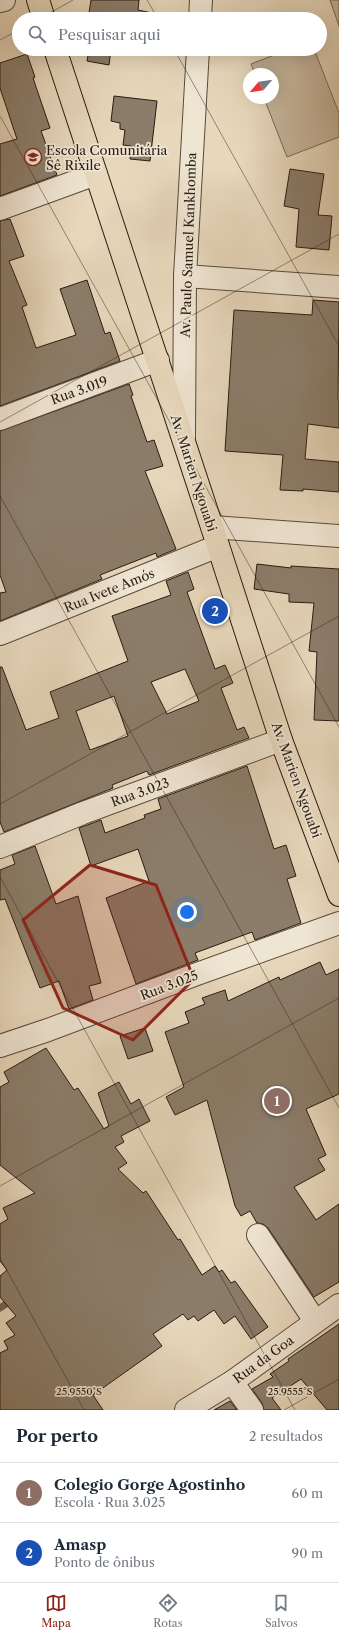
<!DOCTYPE html>
<html lang="pt">
<meta charset="utf-8">
<style>
body{margin:0;font-family:"Libre Caslon Text",serif;background:#f6f6f7;color:#1f2937}
.compass{position:absolute;left:243px;top:68px;width:36px;height:36px;border-radius:50%;background:#fff;box-shadow:0 4px 16px #0002;rotate:241deg}
.you{position:absolute;left:187px;top:912px;width:14px;height:14px;margin:-10px;border:3px solid #fff;border-radius:50%;background:#1a73e8;box-shadow:0 0 0 6px #1a73e833}
.badge{display:grid;place-items:center;width:26px;height:26px;border-radius:50%;background:#8f2418;color:#fff;font-size:13px;font-weight:700}
.pin{position:absolute;translate:-50% -50%;border:2px solid #fff;box-shadow:0 1px 4px #0006}
.list{margin:0;padding:0;list-style:none}
h2{display:flex;justify-content:space-between;align-items:center;height:52px;margin:0;padding:0 16px;font-size:17px}
h2 small{font-size:13px;font-weight:400;color:#747a83}
.list li{display:grid;grid-template-columns:26px 1fr auto;gap:12px;align-items:center;box-sizing:border-box;height:60px;padding:0 16px;border-top:1px solid #e0e1e3}
.list b{display:block;font-size:15px;white-space:nowrap}
.list p{margin:0;font-size:13px;white-space:nowrap;color:#747a83}
.list em{font-size:13px;font-style:normal;color:#747a83}
.icon{flex:none;width:22px;height:22px;fill:none;stroke:currentColor;stroke-width:2;stroke-linecap:round;stroke-linejoin:round}
.map{position:relative;flex:none;width:339px;height:1410px;overflow:hidden}
.search{position:absolute;background:#fff;box-shadow:0 4px 16px #0002;left:12px;right:12px;top:12px;height:44px;display:flex;align-items:center;gap:10px;box-sizing:border-box;padding:0 14px;border-radius:22px;color:#747a83;font-size:15px}
.sheet{height:172px;background:#fff}
nav{display:flex;justify-content:space-around;align-items:center;box-sizing:border-box;height:56px;border-top:1px solid #e0e1e3;background:#fff;font-size:11px;color:#747a83}
nav a{display:grid;justify-items:center;gap:2px}
nav .on{color:#8f2418}
.map>svg:first-child{display:block}
.green{fill:#c7b79e;stroke:#786958}
.lines{fill:none;stroke-linecap:round;stroke-linejoin:round}
.stream{stroke:#746555;stroke-width:7}
.building{fill:#8b7d6a;stroke:#281b12;fill-rule:evenodd}
.minor-casing{stroke:#584a3c;stroke-width:24}
.tertiary-casing{stroke:#584a3c;stroke-width:24}
.primary-casing{stroke:#281b12;stroke-width:24}
.minor{stroke:#efe5d3;stroke-width:22}
.tertiary{stroke:#efe5d3;stroke-width:22}
.primary{stroke:#e7d7bb;stroke-width:22}
.marked{fill:#8f2418;fill-opacity:0.2;stroke:#8f2418;stroke-width:3;stroke-linejoin:round}
.ticks{fill:none;stroke:#281b12;stroke-width:1;stroke-opacity:0.45}
.labels{text-anchor:middle;stroke-width:3.5;stroke-linejoin:round;paint-order:stroke}
.poi-label{font-size:13px;fill:#281b12;stroke:#efe5d3;text-anchor:start}
.street-label{font-size:13px;fill:#281b12;stroke:#efe5d3}
.ticks-label{font-size:10px;text-anchor:middle;fill:#281b12;stroke:#efe5d3;stroke-width:3.5;stroke-linejoin:round;paint-order:stroke}
</style>
<div class="map">
<svg width="339" height="1410" viewBox="0 0 339 1410">
<rect width="100%" height="100%" fill="#e7d7bb"/>
<filter id="stains"><feTurbulence type="fractalNoise" baseFrequency=".005" numOctaves="4"/><feColorMatrix values="0 0 0 0 .2 0 0 0 0 .09 0 0 0 0 .02 0 0 0 .5 -.17"/></filter>
<radialGradient id="worn" r=".72"><stop offset=".6" stop-color="#630" stop-opacity="0"/><stop offset="1" stop-color="#630" stop-opacity=".3"/></radialGradient>
<g class="green">
<path d="M330,0H339V26Z"/>
<path d="M290,49H314L339,113V137L287,157L264,98H273V74H255L251,64Z"/>
</g>
<g class="lines">
<path class="stream" d="M0,1308L6,1304"/>
</g>
<g class="building">
<path d="M91,0H139L138,10L152,13L151,19H88Z"/>
<path d="M89,49H111L109,65L87,61Z"/>
<path d="M27,54L35,77L33,78L50,128L41,131L57,175L0,196V144L17,139L0,88V63Z"/>
<path d="M114,96L157,101L150,161L130,159L131,146L123,145L125,130L120,129V123L111,121Z"/>
<path d="M290,169L324,174L318,215L332,216L329,250L296,247L299,209L284,206Z"/>
<path d="M10,219L24,256L9,261L27,305L22,307L36,348L76,335L60,289L87,280L105,334L110,332L120,361L0,406V221Z"/>
<path d="M313,300L339,302L338,400H339V428L308,424L305,459L339,462V492L303,489V491L280,490L283,455L225,451L234,310L312,315Z"/>
<path d="M129,384L133,395L131,396L147,442L154,440L163,466L145,471L176,549L157,557L156,553L100,575L102,579L0,621V593L6,592L0,575V431Z"/>
<path d="M257,564L291,568V566L339,569V721L314,720L317,652L309,651L314,603L289,602V594L254,589Z"/>
<path d="M188,572L194,589L187,592L215,669L225,665L233,683L221,688L237,730L244,727L249,738L149,775L147,771L112,785L113,788L4,832L0,822V667H2L26,730L59,718L50,692L128,661L112,616L171,595L166,581ZM185,669L199,701L167,714L151,682ZM114,696L128,736L90,750L76,711Z"/>
<path d="M247,766L274,849L286,845L296,876L287,879L301,923L255,940L252,932L195,953L198,960L136,984L106,898L149,881L138,849L91,866L79,828L101,820L105,833L145,818L144,815L161,809L158,799Z"/>
<path d="M35,846L56,904L78,896L101,983L89,986L93,1000L69,1009L59,981L40,988L5,899L0,900V870L15,864L12,855Z"/>
<path d="M320,962L326,975L339,969V1094L306,1109L326,1155L318,1159L325,1170L294,1187L316,1220L339,1204V1282L314,1297L268,1228L263,1224L257,1223L250,1211L241,1216L235,1206L207,1100L175,1115L166,1097L184,1087L165,1032L189,1023L185,1012L205,1004L202,998L225,990L228,1001L279,977L280,980Z"/>
<path d="M145,1028L153,1051L128,1059L120,1036Z"/>
<path d="M46,1048L74,1090L78,1088L104,1129L109,1126L98,1093L119,1082L131,1104L139,1099L150,1121L121,1136L124,1142L115,1147L127,1163L118,1169L143,1193L146,1191L178,1240L180,1239L202,1275L215,1266L219,1272L222,1270L231,1283L235,1281L268,1327L251,1339L235,1316L224,1324L214,1310L198,1321L194,1316L188,1320L183,1314L153,1334L162,1346L93,1395L103,1410H0V1353L8,1349L4,1341L15,1335L6,1323L16,1316L0,1297V1276L7,1270L0,1261V1224L8,1219L3,1208L35,1193L0,1165V1087L9,1082L4,1072Z"/>
<path d="M339,1324V1410H327L301,1379L272,1398L281,1410H264L262,1403L252,1389L273,1377L270,1374L289,1361L288,1359Z"/>
<path d="M230,1401L237,1410H214Z"/>
</g>
<g class="lines">
<g class="minor-casing">
<g id="minor">
<path d="M0,1L4,0"/>
<path d="M200,19L201,0"/>
<path d="M0,209L96,174"/>
<path d="M185,276L339,287"/>
<path d="M0,419L158,360"/>
<path d="M184,437L185,276L198,49"/>
<path d="M0,634L218,546"/>
<path d="M0,847L83,813L281,740"/>
<path d="M0,1046L48,1030L197,974L339,923"/>
<path d="M258,1235L315,1321"/>
<path d="M232,1382L252,1410"/>
</g>
</g>
<g class="tertiary-casing">
<g id="tertiary">
<path d="M212,527L339,536"/>
<path d="M186,1410L232,1382L339,1305"/>
</g>
</g>
<g class="primary-casing">
<g id="primary">
<path d="M38,0L44,19"/>
<path d="M55,49L212,527L281,740L339,895"/>
</g>
</g>
<use href="#minor" class="minor"/>
<use href="#tertiary" class="tertiary"/>
<use href="#primary" class="primary"/>
</g>
<path class="marked" d="M90,865L156,885L194,979L133,1040L63,1008L23,920Z"/>
<path class="ticks" d="M147,0L158,19M39,19L73,0M0,40L19,30M174,49L339,346M0,116L339,727M0,422L339,234M0,496L339,1108M0,804L339,616M0,877L295,1410M0,1186L339,998M0,1258L84,1410M284,1410L339,1379"/>
<defs>
<g id="school-ring" transform="scale(0.9)"><circle r="9.5" fill="#efe5d3" stroke="#8f2418" stroke-width="1.5"/><path d="M0-5L7-2L0 1L-7-2ZM-4 1L0 2.5L4 1V4Q0 6-4 4Z" fill="#8f2418"/></g>
</defs>
<g fill-rule="evenodd">
<use href="#school-ring" x="33" y="157"/>
</g>
<g class="labels">
<g class="poi-label">
<text x="46" y="155">Escola Comunitária<tspan x="46" dy="15">Sê Rixile</tspan></text>
</g>
<g class="street-label">
<text transform="translate(188 245) rotate(-88)" y="5">Av. Paulo Samuel Kankhomba</text>
<text transform="translate(79 390) rotate(-20)" y="5">Rua 3.019</text>
<text transform="translate(194 473) rotate(72)" y="5">Av. Marien Ngouabi</text>
<text transform="translate(109 590) rotate(-22)" y="5">Rua Ivete Amós</text>
<text transform="translate(297 780) rotate(70)" y="5">Av. Marien Ngouabi</text>
<text transform="translate(140 792) rotate(-20)" y="5">Rua 3.023</text>
<text transform="translate(169 985) rotate(-21)" y="5">Rua 3.025</text>
<text transform="translate(263 1359) rotate(-36)" y="5">Rua da Goa</text>
</g>
</g>
<g class="ticks-label">
<text x="79" y="1395">25.9550°S</text>
<text x="290" y="1395">25.9555°S</text>
</g>
<rect width="100%" height="100%" filter="url(#stains)"/>
<rect width="100%" height="100%" fill="url(#worn)"/>
</svg>
<svg class="compass" viewBox="-18 -18 36 36"><path d="M0-13l5 13h-10z" fill="#e53935"/><path d="M0 13l5-13h-10z" fill="#747a83"/></svg>
<div class="you"></div>
<div class="pin badge" style="left:277px;top:1101px;background:#8d6e63">1</div>
<div class="pin badge" style="left:215px;top:611px;background:#1a4fb4">2</div>
<div class="search"><svg class="icon" aria-label="search" viewBox="0 0 24 24"><circle cx="10" cy="10" r="6"/><path d="M15 15l6 6"/></svg>Pesquisar aqui</div>
</div>
<section class="sheet">
<h2>Por perto<small>2 resultados</small></h2>
<ul class="list">
<li><span class="badge" style="background:#8d6e63">1</span><div><b>Colegio Gorge Agostinho</b><p>Escola · Rua 3.025</p></div><em>60 m</em></li>
<li><span class="badge" style="background:#1a4fb4">2</span><div><b>Amasp</b><p>Ponto de ônibus</p></div><em>90 m</em></li>
</ul>
</section>
<nav>
<a class="on"><svg class="icon" aria-label="map" viewBox="0 0 24 24"><path d="M3 6l6-2 6 2 6-2v14l-6 2-6-2-6 2zM9 4v14M15 6v14"/></svg>Mapa</a>
<a><svg class="icon" aria-label="directions" viewBox="0 0 24 24"><path d="M12 3l9 9-9 9-9-9zM9 14v-3h6M13 9l2 2-2 2"/></svg>Rotas</a>
<a><svg class="icon" aria-label="saved" viewBox="0 0 24 24"><path d="M7 4h10v16l-5-4-5 4z"/></svg>Salvos</a>
</nav>
